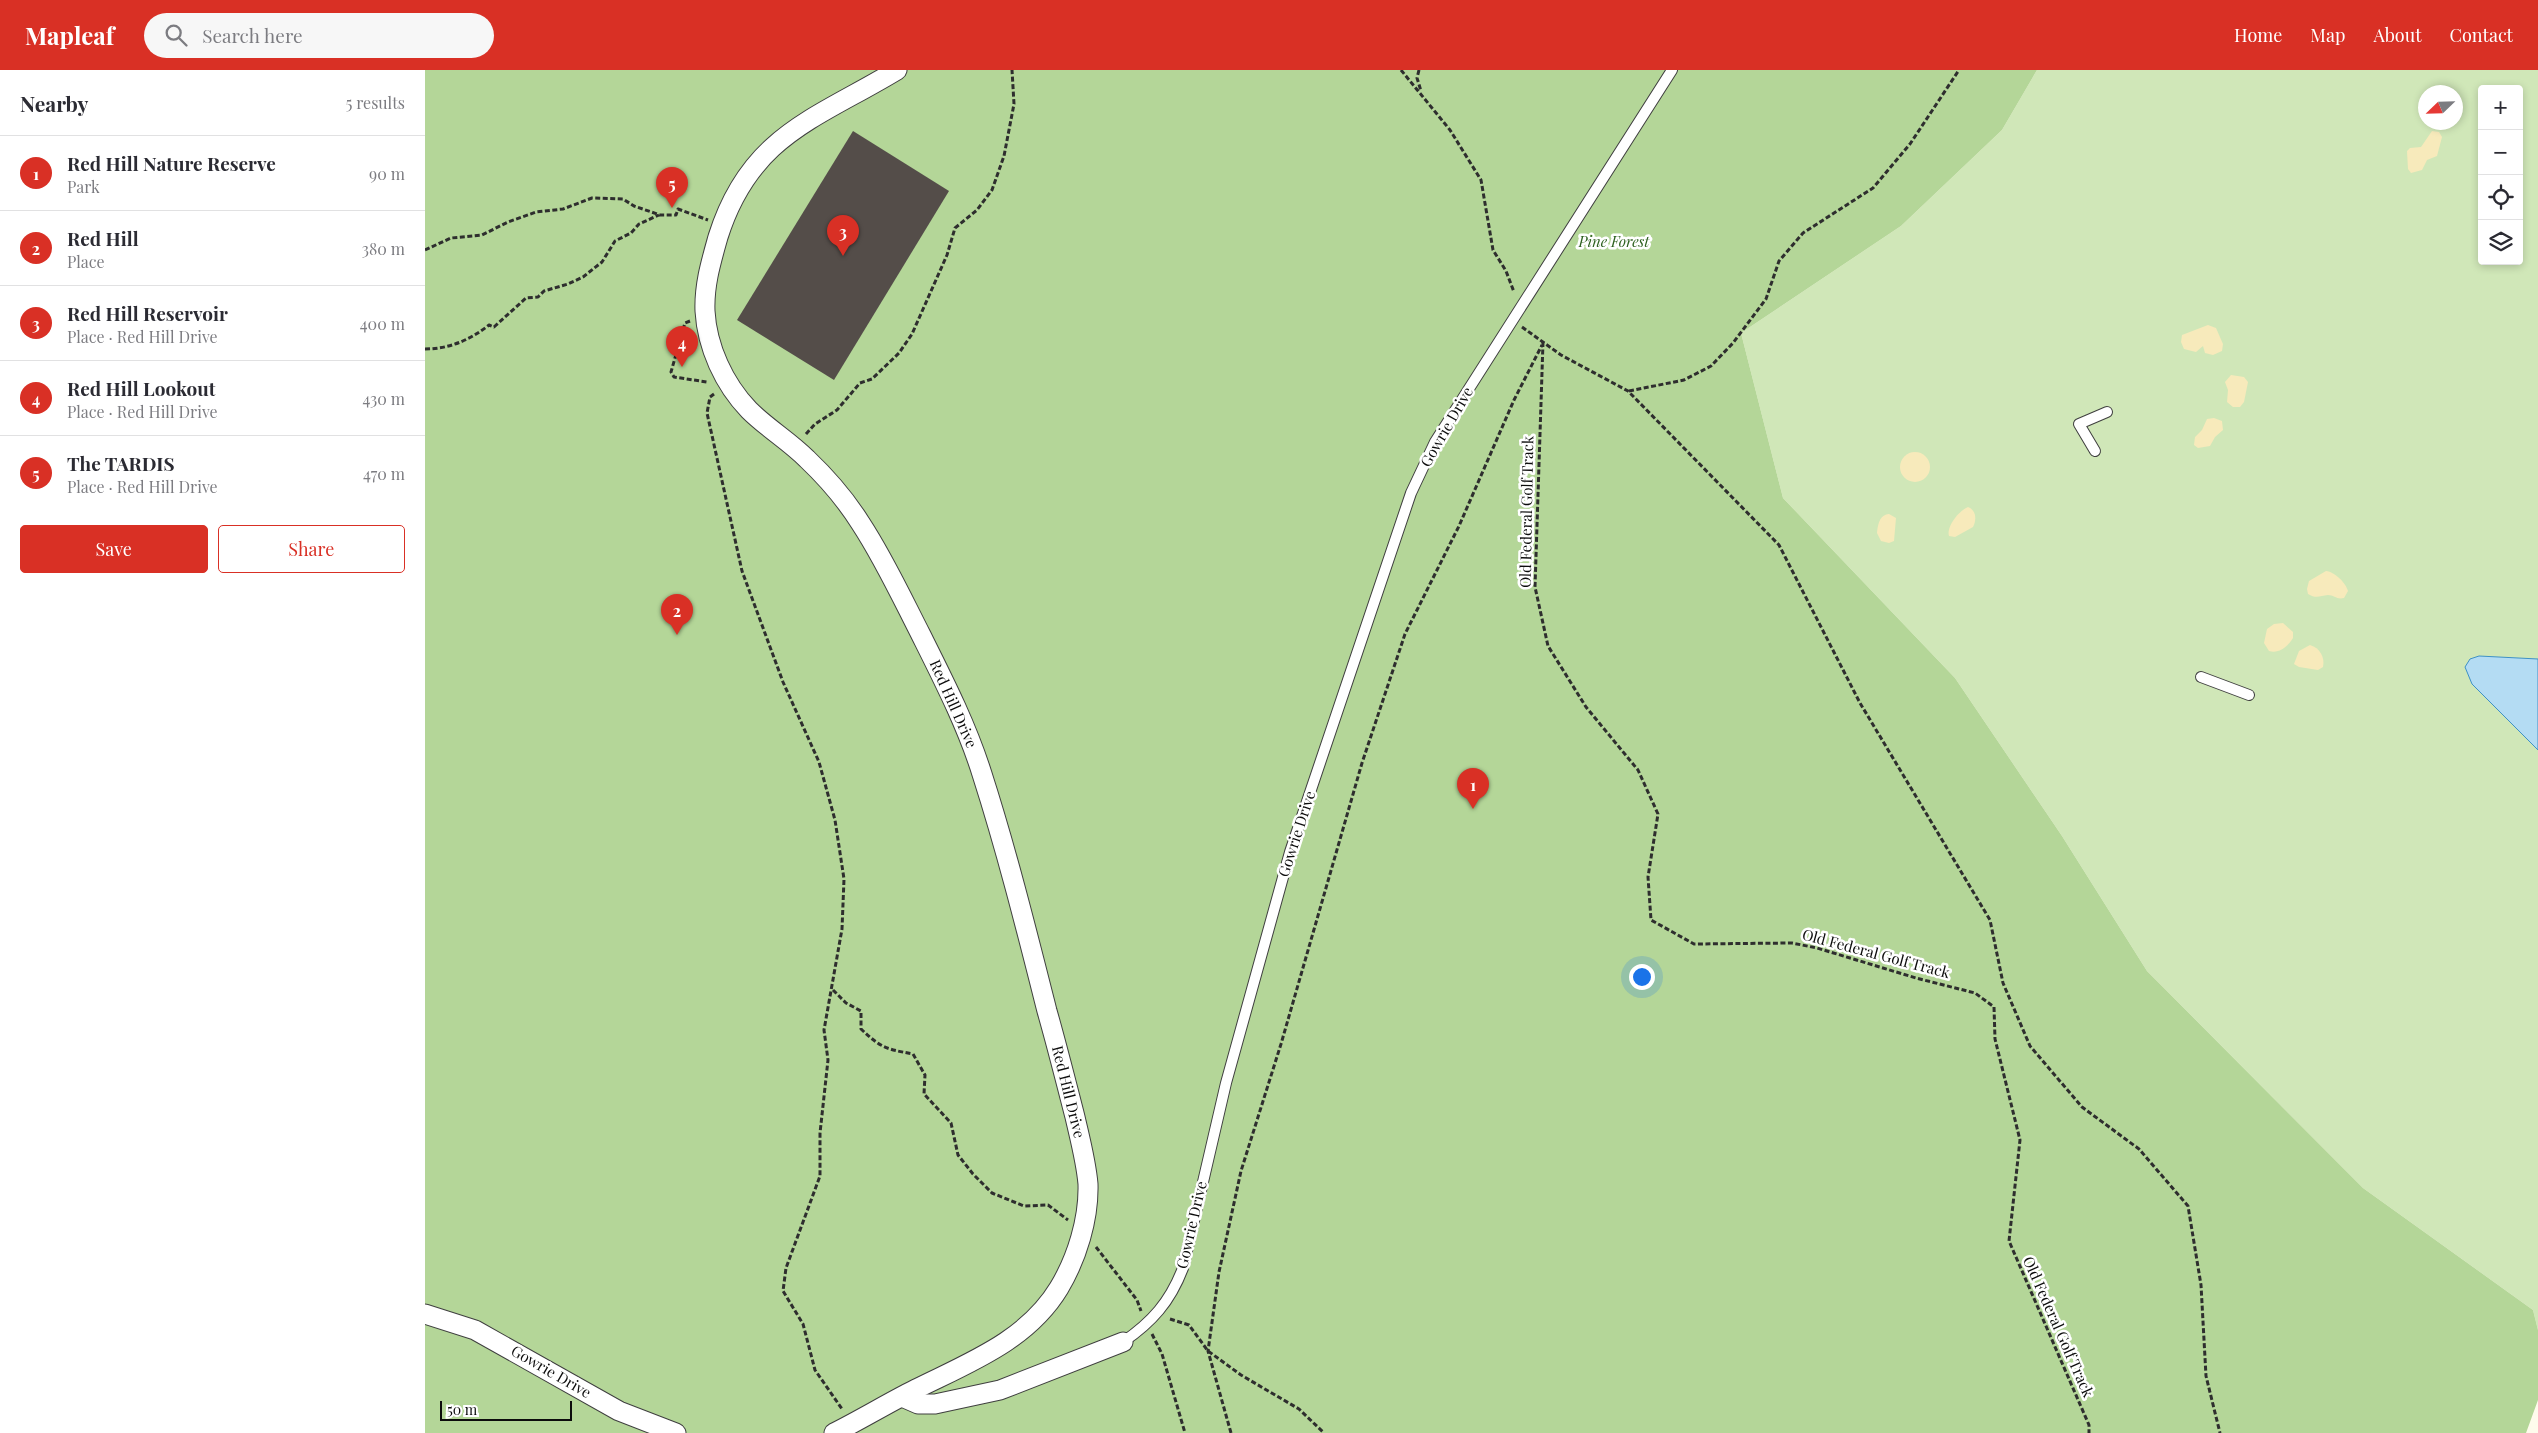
<!DOCTYPE html>
<meta charset="utf-8">
<style>
body{margin:0;font-family:"Playfair Display",serif;background:#f7f7f7;color:#2b2b33}
.controls{position:absolute;right:15px;top:15px;display:grid;overflow:hidden;border-radius:5px;box-shadow:0 2px 8px #0003}
.controls button{width:45px;height:45px;display:grid;place-items:center;padding:0;border:0;border-bottom:1px solid #e1e1e2;background:#fff;color:#2b2b33;font:25px sans-serif}
.compass{position:absolute;left:1993px;top:15px;width:45px;height:45px;border-radius:50%;background:#fff;box-shadow:0 2px 8px #0003;rotate:247deg}
.scale{position:absolute;left:15px;bottom:12px;width:132px;box-sizing:border-box;padding-left:5px;border:2px solid #0c0c0c;border-top:0;font-size:14px;line-height:18px;white-space:nowrap;color:#0c0c0c;-webkit-text-stroke:4px #fff;paint-order:stroke}
.you{position:absolute;left:1216px;top:906px;width:18px;height:18px;margin:-12px;border:4px solid #fff;border-radius:50%;background:#1a73e8;box-shadow:0 0 0 8px #1a73e833}
.badge{display:grid;place-items:center;width:32px;height:32px;border-radius:50%;background:#d93025;color:#fff;font-size:16px;font-weight:700}
.pin{position:absolute;translate:-50% -41px;filter:drop-shadow(0 1px 2px #0008)}
.pin::after{content:'';position:absolute;top:26px;width:18px;height:15px;background:inherit;clip-path:polygon(0 0,100% 0,50% 100%)}
.list{margin:0;padding:0;list-style:none}
h2{display:flex;justify-content:space-between;align-items:center;height:65px;margin:0;padding:0 20px;font-size:21px}
h2 small{font-size:16px;font-weight:400;color:#7c7c81}
.list li{display:grid;grid-template-columns:32px 1fr auto;gap:15px;align-items:center;box-sizing:border-box;height:75px;padding:0 20px;border-top:1px solid #e1e1e2}
.list b{display:block;font-size:19px;white-space:nowrap}
.list p{margin:0;font-size:16px;white-space:nowrap;color:#7c7c81}
.list em{font-size:16px;font-style:normal;color:#7c7c81}
.actions{display:flex;gap:10px;padding:15px 20px}
.actions a{flex:1;padding:11px 0;border:1px solid #d93025;border-radius:5px;text-align:center;font-size:18px;color:#d93025}
.actions .main{background:#d93025;color:#fff}
.icon{flex:none;width:28px;height:28px;fill:none;stroke:currentColor;stroke-width:2;stroke-linecap:round;stroke-linejoin:round}
.map{position:relative;flex:none;width:2113px;height:1363px;overflow:hidden}
header{display:flex;align-items:center;gap:30px;box-sizing:border-box;height:70px;padding:0 25px;background:#d93025;color:#fff}
header strong{font-size:24px}
nav{display:flex;gap:28px;margin-inline-start:auto;font-size:18px}
.search{width:350px;height:45px;background:#f7f7f7;display:flex;align-items:center;gap:12px;box-sizing:border-box;padding:0 18px;border-radius:28px;color:#7c7c81;font-size:19px}
main{display:flex}
aside{flex:1;background:#fff}
.map>svg:first-child{display:block}
.green{fill:#d0e7b8;fill-rule:evenodd}
.forest{fill:#b4d698}
.sand{fill:#f7eabb}
.water{fill:#b4dcf3;stroke:#3e91c6}
.building{fill:#544d49}
.lines{fill:none;stroke-linecap:round;stroke-linejoin:round}
.lane-casing{stroke:#3f3f3f;stroke-width:12}
.street-casing{stroke:#3f3f3f;stroke-width:21}
.path{stroke:#2e2e2e;stroke-width:3;stroke-dasharray:5 2.5;stroke-linecap:butt}
.lane{stroke:#fff;stroke-width:10}
.street{stroke:#fff;stroke-width:19}
.labels{text-anchor:middle;stroke-width:5;stroke-linejoin:round;paint-order:stroke}
.park-label{font-size:15px;font-style:italic;fill:#2e6120;stroke:#fff}
.street-label{font-size:15px;fill:#0c0c0c;stroke:#fff}
</style>
<header>
<strong>Mapleaf</strong>
<div class="search"><svg class="icon" aria-label="search" viewBox="0 0 24 24"><circle cx="10" cy="10" r="6"/><path d="M15 15l6 6"/></svg>Search here</div>
<nav><a>Home</a><a>Map</a><a>About</a><a>Contact</a></nav>
</header>
<main>
<aside>
<h2>Nearby<small>5 results</small></h2>
<ul class="list">
<li><span class="badge">1</span><div><b>Red Hill Nature Reserve</b><p>Park</p></div><em>90 m</em></li>
<li><span class="badge">2</span><div><b>Red Hill</b><p>Place</p></div><em>380 m</em></li>
<li><span class="badge">3</span><div><b>Red Hill Reservoir</b><p>Place · Red Hill Drive</p></div><em>400 m</em></li>
<li><span class="badge">4</span><div><b>Red Hill Lookout</b><p>Place · Red Hill Drive</p></div><em>430 m</em></li>
<li><span class="badge">5</span><div><b>The TARDIS</b><p>Place · Red Hill Drive</p></div><em>470 m</em></li>
</ul>
<div class="actions"><a class="main">Save</a><a>Share</a></div>
</aside>
<div class="map">
<svg width="2113" height="1363" viewBox="0 0 2113 1363">
<rect width="100%" height="100%" fill="#fefbec"/>
<path class="green" d="M1612,0H2113V1260L2108,1240L1938,1118L1722,901L1637,766L1530,608L1358,428L1316,263L1476,156L1577,60ZM2057,19H2094V191H2057ZM2000,22H2030V52H2000Z"/>
<path class="forest" d="M0,0H1612L1577,60L1476,156L1316,263L1358,428L1530,608L1637,766L1722,901L1938,1118L2108,1240L2113,1260V1330L2101,1363H0Z"/>
<g class="sand">
<path d="M2007,61L2014,62L2017,67L2012,86L2002,90L1997,100L1986,103L1983,99L1982,81L1985,78L1996,77Z"/>
<path d="M1783,255L1791,258L1798,274L1797,281L1788,285L1780,283L1778,276L1771,282L1759,279L1756,272L1757,265Z"/>
<path d="M1806,305L1819,307L1823,312L1819,332L1815,337H1808L1802,332L1803,320L1800,312Z"/>
<path d="M1789,348L1797,351L1798,360L1790,367L1785,376L1773,378L1769,375L1770,367L1777,360L1782,349Z"/>
<circle cx="1490" cy="397" r="15"/>
<path d="M1543,437C1551,440 1552,449 1548,457L1530,467L1524,466C1521,456 1535,440 1543,437Z"/>
<path d="M1464,444L1471,448L1469,471L1464,473L1456,471L1452,463C1453,455 1454,445 1464,444Z"/>
<path d="M1901,501C1910,502 1921,513 1923,521L1919,528C1912,530 1909,525 1903,525C1895,526 1891,529 1883,524L1882,519L1884,511Z"/>
<path d="M1858,553L1868,562V568C1863,576 1855,584 1844,581L1839,573L1842,559L1849,554Z"/>
<path d="M1885,575C1895,578 1900,587 1898,597L1893,600L1874,597L1869,594L1874,581Z"/>
</g>
<path class="water" d="M2054,586L2113,589V680L2047,614L2040,597L2045,589Z"/>
<path class="building" d="M428,61L524,121L409,310L312,250Z"/>
<g class="lines">
<g class="lane-casing">
<g id="lane">
<path d="M1670,381L1654,354L1682,342"/>
<path d="M1776,607L1824,625"/>
<path d="M698,1272C727,1252 745,1232 758,1198L801,1013L865,782L986,423L1010,372L1247,0"/>
</g>
</g>
<g class="street-casing">
<g id="street">
<path d="M0,1244L50,1260L194,1341L251,1363"/>
<path d="M477,1327L493,1334H510L575,1320L698,1272"/>
<path d="M409,1363C437,1349 463,1333 491,1319C543,1293 602,1271 634,1218C652,1188 664,1149 663,1114C661,1091 655,1069 650,1047C641,1012 632,976 622,941C602,862 582,782 557,704C542,656 519,611 496,565C477,528 459,489 436,454C421,430 402,408 382,389C364,371 342,358 324,340C299,314 282,277 280,241C279,215 286,192 293,167C325,65 391,49 472,0"/>
</g>
</g>
<g class="path">
<path d="M976,0L1025,60L1056,110L1068,180L1081,201L1089,222"/>
<path d="M994,0L992,8L996,21"/>
<path d="M0,180L26,168L57,165L83,152L111,142L138,139L167,128L198,129L209,136L235,145H251L253,139L283,150"/>
<path d="M265,251L260,253L246,302L249,307L282,312"/>
<path d="M1097,257L1136,285L1203,321L1354,475L1435,633L1565,850L1578,913L1605,976L1657,1037L1714,1079L1763,1136L1776,1215L1781,1306L1795,1363"/>
<path d="M1118,272L1110,517L1123,576L1161,637L1213,700L1233,744L1223,807L1226,850L1269,874L1367,873L1392,878L1491,908L1550,923L1569,937L1570,969L1595,1070L1584,1171L1664,1355V1363"/>
<path d="M0,279C24,279 45,270 64,255L69,257L101,228L113,227L119,221L143,214L158,207L177,192L190,171L206,163L214,154L234,145"/>
<path d="M1204,321L1259,310L1286,296L1308,273L1341,229L1354,191L1378,163L1448,118L1485,74L1534,0"/>
<path d="M289,324L285,327L282,343L317,501L358,612L394,692L410,750L419,809L417,859L399,960L403,990L395,1063V1106L361,1198L358,1221L378,1254L390,1300L417,1339"/>
<path d="M381,364L390,354L412,340L435,313L447,309L474,283L487,264L522,185L530,158L552,140L567,120L579,86L589,34L587,0"/>
<path d="M408,920L421,933L436,941V959C456,978 461,979 488,984L500,1005L499,1024L526,1053L533,1085L548,1104L567,1123L599,1136L623,1135L643,1150"/>
<path d="M671,1177L712,1230L716,1241"/>
<path d="M745,1249L764,1255L783,1281L816,1305L874,1339L899,1363"/>
<path d="M727,1264L737,1284L760,1363"/>
<path d="M806,1363L783,1281L794,1202L816,1101L856,974L937,693L980,564L1034,456L1089,330L1117,275"/>
</g>
<use href="#lane" class="lane"/>
<use href="#street" class="street"/>
</g>
<g class="labels">
<g class="park-label">
<text x="1189" y="177">Pine Forest</text>
</g>
<g class="street-label">
<text transform="translate(1022 357) rotate(-60)" y="5">Gowrie Drive</text>
<text transform="translate(1102 442) rotate(-89)" y="5">Old Federal Golf Track</text>
<text transform="translate(528 634) rotate(66)" y="5">Red Hill Drive</text>
<text transform="translate(872 764) rotate(-72)" y="5">Gowrie Drive</text>
<text transform="translate(1451 884) rotate(15)" y="5">Old Federal Golf Track</text>
<text transform="translate(643 1022) rotate(76)" y="5">Red Hill Drive</text>
<text transform="translate(767 1155) rotate(-77)" y="5">Gowrie Drive</text>
<text transform="translate(1633 1257) rotate(66)" y="5">Old Federal Golf Track</text>
<text transform="translate(126 1302) rotate(30)" y="5">Gowrie Drive</text>
</g>
</g>
</svg>
<div class="controls">
<button>+</button>
<button>−</button>
<button><svg class="icon" aria-label="locate" viewBox="0 0 24 24"><circle cx="12" cy="12" r="6"/><path d="M12 2v4M12 18v4M2 12h4M18 12h4"/></svg></button>
<button><svg class="icon" aria-label="layers" viewBox="0 0 24 24"><path d="M12 4l9 5-9 5-9-5zM3 14l9 5 9-5"/></svg></button>
</div>
<svg class="compass" viewBox="-18 -18 36 36"><path d="M0-13l5 13h-10z" fill="#e53935"/><path d="M0 13l5-13h-10z" fill="#7c7c81"/></svg>
<div class="scale">50 m</div>
<div class="you"></div>
<div class="pin badge" style="left:1048px;top:739px">1</div>
<div class="pin badge" style="left:252px;top:565px">2</div>
<div class="pin badge" style="left:418px;top:186px">3</div>
<div class="pin badge" style="left:257px;top:297px">4</div>
<div class="pin badge" style="left:247px;top:138px">5</div>
</div>
</main>
